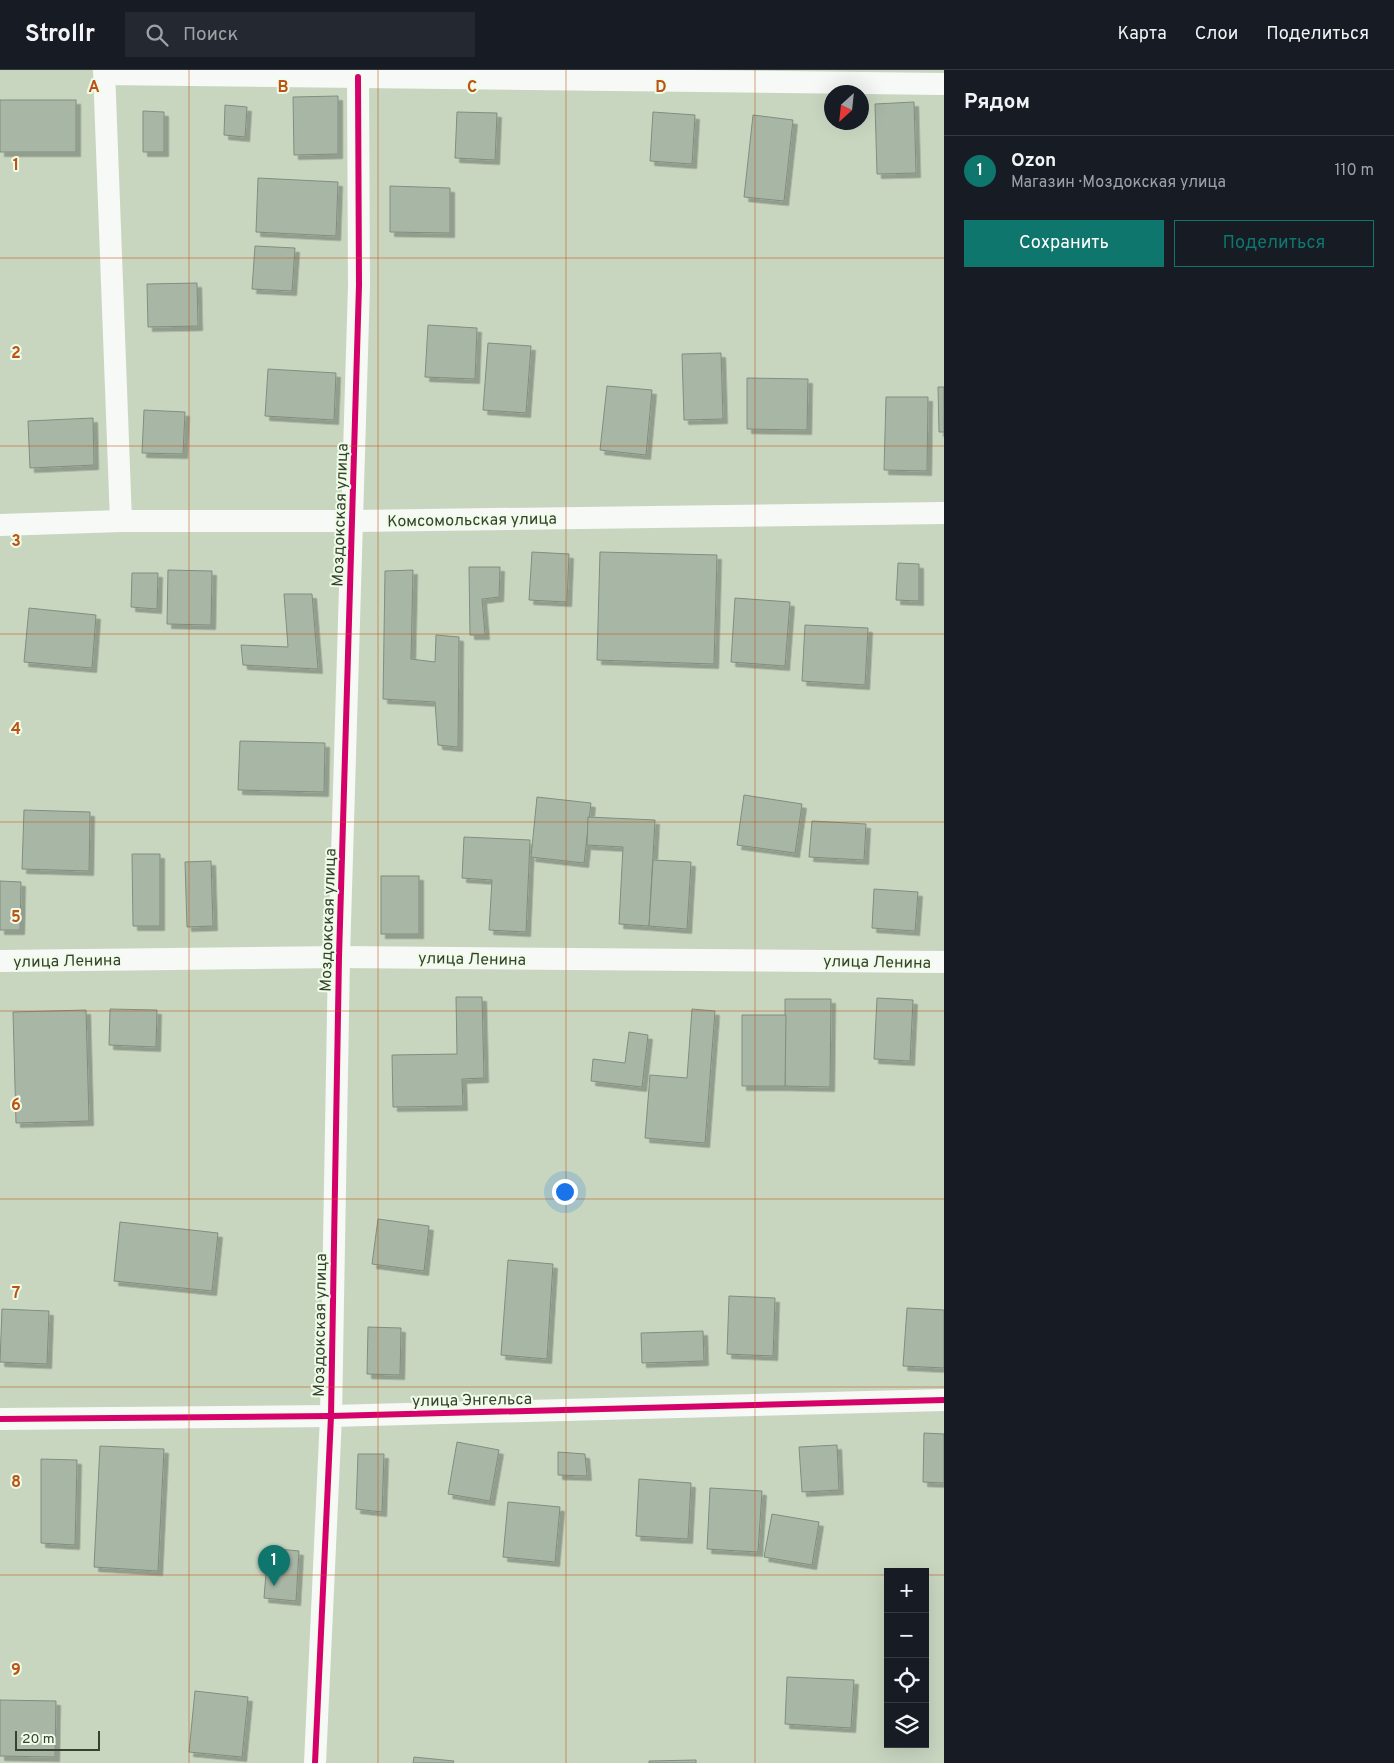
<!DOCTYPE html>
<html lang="ru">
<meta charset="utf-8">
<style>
body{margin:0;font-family:Overpass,sans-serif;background:#242831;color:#f1f3f6}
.controls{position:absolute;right:15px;bottom:15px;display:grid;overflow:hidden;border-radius:0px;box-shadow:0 5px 20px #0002}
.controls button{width:45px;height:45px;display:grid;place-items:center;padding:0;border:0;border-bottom:1px solid #363941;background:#171b24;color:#f1f3f6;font:25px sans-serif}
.compass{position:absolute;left:824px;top:15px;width:45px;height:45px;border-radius:50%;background:#171b24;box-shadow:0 5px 20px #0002;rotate:207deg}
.scale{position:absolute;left:15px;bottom:12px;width:85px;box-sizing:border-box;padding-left:5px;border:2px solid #364130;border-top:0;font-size:14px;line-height:18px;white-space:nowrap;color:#364130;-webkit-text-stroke:4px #effce7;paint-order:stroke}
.you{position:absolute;left:564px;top:1121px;width:18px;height:18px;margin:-12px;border:4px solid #fff;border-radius:50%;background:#1a73e8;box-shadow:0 0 0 8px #1a73e833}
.badge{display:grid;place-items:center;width:32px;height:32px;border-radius:50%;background:#0f766e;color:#fff;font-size:16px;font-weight:700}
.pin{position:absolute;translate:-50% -41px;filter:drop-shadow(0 1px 2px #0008)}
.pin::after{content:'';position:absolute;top:26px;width:18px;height:15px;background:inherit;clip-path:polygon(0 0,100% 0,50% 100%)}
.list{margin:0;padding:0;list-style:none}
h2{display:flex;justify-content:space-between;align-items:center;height:65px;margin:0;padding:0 20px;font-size:21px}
h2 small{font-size:16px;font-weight:400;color:#9ea1a6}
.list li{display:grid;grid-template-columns:32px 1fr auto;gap:15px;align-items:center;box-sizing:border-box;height:70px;padding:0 20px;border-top:1px solid #363941}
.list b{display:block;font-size:19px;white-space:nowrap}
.list p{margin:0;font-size:16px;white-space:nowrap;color:#9ea1a6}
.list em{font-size:16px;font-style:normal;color:#9ea1a6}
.actions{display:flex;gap:10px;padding:15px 20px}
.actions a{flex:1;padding:11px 0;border:1px solid #0f766e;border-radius:0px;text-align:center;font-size:18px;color:#0f766e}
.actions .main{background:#0f766e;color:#fff}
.icon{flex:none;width:28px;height:28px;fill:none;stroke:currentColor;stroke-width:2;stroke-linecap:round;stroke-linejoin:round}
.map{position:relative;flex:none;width:944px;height:1693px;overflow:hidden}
header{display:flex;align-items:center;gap:30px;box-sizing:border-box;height:70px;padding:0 25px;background:#171b24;border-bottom:1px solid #363941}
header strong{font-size:24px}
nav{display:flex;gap:28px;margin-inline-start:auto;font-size:18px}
.search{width:350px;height:45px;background:#242831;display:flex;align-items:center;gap:12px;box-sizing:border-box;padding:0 18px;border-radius:0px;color:#9ea1a6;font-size:19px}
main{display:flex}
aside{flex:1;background:#171b24}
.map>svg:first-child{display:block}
.building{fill:#a8b6a6;stroke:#808e7f;filter:url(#shadow)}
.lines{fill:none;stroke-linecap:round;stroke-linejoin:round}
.minor{stroke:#f7f9f6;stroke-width:22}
.cycleway-casing{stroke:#effce7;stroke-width:9}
.cycleway{stroke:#d6006c;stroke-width:6}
.grid{fill:none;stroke:#bc5315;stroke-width:1;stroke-opacity:0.55}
.labels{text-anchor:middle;stroke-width:4;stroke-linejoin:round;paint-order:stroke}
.street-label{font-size:16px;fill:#364130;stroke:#effce7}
.grid-label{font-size:16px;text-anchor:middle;font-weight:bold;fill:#bc5315;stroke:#effce7;stroke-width:4;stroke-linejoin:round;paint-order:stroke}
</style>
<header>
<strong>Strollr</strong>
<div class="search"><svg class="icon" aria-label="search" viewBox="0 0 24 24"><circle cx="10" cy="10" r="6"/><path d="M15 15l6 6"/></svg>Поиск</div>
<nav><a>Карта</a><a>Слои</a><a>Поделиться</a></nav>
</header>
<main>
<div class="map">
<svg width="944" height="1693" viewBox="0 0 944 1693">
<defs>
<filter id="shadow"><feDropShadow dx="4.5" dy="4.5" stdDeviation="0" flood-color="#0004"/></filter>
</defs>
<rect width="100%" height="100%" fill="#c8d6c0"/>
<g class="building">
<path d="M338,26V84L294,85L293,27Z"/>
<rect x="0" y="30" width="76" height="52"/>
<path d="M914,32L916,103L877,104L875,34Z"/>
<path d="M225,35L247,37L245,67L224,65Z"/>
<path d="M143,41L164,42V82H143Z"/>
<path d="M457,42L497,43L495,90L455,88Z"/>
<path d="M653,42L695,45L692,94L650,91Z"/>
<path d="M753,45L793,50L784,131L744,127Z"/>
<path d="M258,108L338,112L336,166L256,162Z"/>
<path d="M390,116L450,118V163L390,162Z"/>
<path d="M255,176L295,178L292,221L252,219Z"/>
<path d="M197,213L198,256L148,257L147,214Z"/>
<path d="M428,255L477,258L475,309L425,307Z"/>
<path d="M488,273L531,276L526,343L483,340Z"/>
<path d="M721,283L723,349L684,350L682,284Z"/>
<path d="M268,299L336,303L334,350L265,346Z"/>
<path d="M747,308L808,309L807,360L747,359Z"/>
<path d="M607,316L652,320L646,385L600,380Z"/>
<path d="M938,317H944V362H939Z"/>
<path d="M886,327H928L927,401L884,400Z"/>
<path d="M144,340L185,342L183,384L142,383Z"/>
<path d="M93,348L94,395L30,398L28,351Z"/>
<path d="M532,482L569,484L567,532L529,530Z"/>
<path d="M600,482L717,485L714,594L597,590Z"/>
<path d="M898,493L919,494V531L896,530Z"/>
<path d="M469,497H500L499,527L482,529L485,565H470Z"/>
<path d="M168,500L212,501L211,555L167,554Z"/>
<path d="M413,500L411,589L435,592L436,565L459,567L458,677L438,675L435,632L383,629L385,501Z"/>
<path d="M132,503H158L157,539L131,537Z"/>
<path d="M284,524H312L318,599L243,595L241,575L288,577Z"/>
<path d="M735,528L790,532L785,596L731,592Z"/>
<path d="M29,538L96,545L92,598L24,592Z"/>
<path d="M805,555L868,558L865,615L802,611Z"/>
<path d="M240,671L325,673L324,722L238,720Z"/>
<path d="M744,725L802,734L795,783L737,775Z"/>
<path d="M537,727L591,733L584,793L531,787Z"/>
<path d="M24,740L90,742L89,801L22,799Z"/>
<path d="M588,747L655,750L649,856L619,854L623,777L587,775Z"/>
<path d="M812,751L866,754L864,790L809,787Z"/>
<path d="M464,767L530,770L526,862L489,860L492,810L462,808Z"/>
<path d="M132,784H160V856H133Z"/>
<path d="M653,790L691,792L687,859L649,856Z"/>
<path d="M211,791L213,856L187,857L185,792Z"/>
<rect x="381" y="806" width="38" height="58"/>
<path d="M0,811L21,812L20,860H0Z"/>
<path d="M874,819L918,822L915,861L872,858Z"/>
<path d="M456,927H482L484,1008L462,1009L463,1036L393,1037L392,985L457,984Z"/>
<path d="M877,928L913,930L910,991L874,989Z"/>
<path d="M785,929H831L830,1017L785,1016Z"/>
<path d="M110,939L157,940L156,977L109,975Z"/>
<path d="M692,939L715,941L705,1073L645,1068L650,1005L687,1008Z"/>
<path d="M86,940L89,1051L16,1053L13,942Z"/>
<path d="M742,945H786L785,1016H742Z"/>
<path d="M629,962L648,965L642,1017L591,1011L593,989L625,993Z"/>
<path d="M378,1149L429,1156L424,1201L372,1194Z"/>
<path d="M120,1152L218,1163L212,1221L114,1211Z"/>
<path d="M508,1190L553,1194L547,1289L501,1285Z"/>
<path d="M729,1226L775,1228L773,1286L727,1284Z"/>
<path d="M907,1238L944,1240V1298L903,1296Z"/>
<path d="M2,1239L49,1241L47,1294L0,1292Z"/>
<path d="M368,1257L401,1258L400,1305L367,1304Z"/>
<path d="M703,1261L704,1291L642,1293L641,1263Z"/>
<path d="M924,1363L944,1364V1413L923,1412Z"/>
<path d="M457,1372L499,1380L490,1431L448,1424Z"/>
<path d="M837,1375L839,1420L802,1422L799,1377Z"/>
<path d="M100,1376L164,1379L158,1501L94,1497Z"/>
<path d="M558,1382L585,1384L587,1406L558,1405Z"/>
<path d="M358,1384H384L382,1442L356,1439Z"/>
<path d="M41,1389L77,1390L75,1475L41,1473Z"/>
<path d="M639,1409L691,1413L688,1469L636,1466Z"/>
<path d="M710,1418L762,1421L758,1482L707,1479Z"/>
<path d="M508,1432L560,1437L555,1492L503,1487Z"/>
<path d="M772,1444L819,1452L812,1495L764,1487Z"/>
<path d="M268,1478L299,1481L296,1531L264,1528Z"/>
<path d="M787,1607L854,1610L851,1658L785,1654Z"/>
<path d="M195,1621L248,1627L242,1687L189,1682Z"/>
<path d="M0,1630L56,1631L55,1687L0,1686Z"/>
<path d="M414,1687L454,1691L453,1693H413Z"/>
<path d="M696,1690V1693H649V1691Z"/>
</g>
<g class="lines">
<g class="minor">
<path d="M104,0L121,451"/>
<path d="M105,4L944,14"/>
<path d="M0,455L121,451H353L944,443"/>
<path d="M0,891L339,887L944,892"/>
<path d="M0,1349L331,1346L944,1330"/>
<path d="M315,1693L331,1346L339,887L359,215L358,7"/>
</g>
<g class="cycleway-casing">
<g id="cycleway">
<path d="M0,1349L331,1346L944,1330"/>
<path d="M315,1693L331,1346L339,887L359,215L358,7"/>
</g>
</g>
<use href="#cycleway" class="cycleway"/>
</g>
<path class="grid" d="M189,0V1693M378,0V1693M566,0V1693M755,0V1693M0,188H944M0,376H944M0,564H944M0,752H944M0,941H944M0,1129H944M0,1317H944M0,1505H888M925,1505H944"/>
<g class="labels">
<g class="street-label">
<text transform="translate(339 445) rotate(-88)" y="6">Моздокская улица</text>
<text transform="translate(472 449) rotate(-1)" y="6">Комсомольская улица</text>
<text transform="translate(327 850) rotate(-88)" y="6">Моздокская улица</text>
<text transform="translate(472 888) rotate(1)" y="6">улица Ленина</text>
<text transform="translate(67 890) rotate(-1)" y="6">улица Ленина</text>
<text transform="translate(877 891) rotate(1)" y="6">улица Ленина</text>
<text transform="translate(319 1255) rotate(-89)" y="6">Моздокская улица</text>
<text transform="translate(472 1329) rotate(-1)" y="6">улица Энгельса</text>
</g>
</g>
<g class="grid-label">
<text x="94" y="22">A</text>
<text x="283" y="22">B</text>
<text x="472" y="22">C</text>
<text x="661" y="22">D</text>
<text x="16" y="100">1</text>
<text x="16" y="288">2</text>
<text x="16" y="476">3</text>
<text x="16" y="664">4</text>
<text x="16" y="852">5</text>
<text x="16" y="1040">6</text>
<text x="16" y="1228">7</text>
<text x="16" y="1417">8</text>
<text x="16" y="1605">9</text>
</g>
</svg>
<div class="controls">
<button>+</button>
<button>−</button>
<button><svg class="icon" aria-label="locate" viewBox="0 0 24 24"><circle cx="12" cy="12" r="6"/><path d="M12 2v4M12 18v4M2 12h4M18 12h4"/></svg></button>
<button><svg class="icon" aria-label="layers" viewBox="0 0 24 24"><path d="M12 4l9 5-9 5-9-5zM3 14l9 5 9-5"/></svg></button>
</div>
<svg class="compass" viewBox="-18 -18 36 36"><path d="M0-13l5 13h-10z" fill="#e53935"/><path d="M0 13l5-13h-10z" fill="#9ea1a6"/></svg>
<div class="scale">20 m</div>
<div class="you"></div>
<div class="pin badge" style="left:274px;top:1516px">1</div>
</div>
<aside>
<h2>Рядом<small></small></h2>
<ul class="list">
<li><span class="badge">1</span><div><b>Ozon</b><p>Магазин · Моздокская улица</p></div><em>110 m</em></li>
</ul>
<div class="actions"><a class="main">Сохранить</a><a>Поделиться</a></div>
</aside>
</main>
